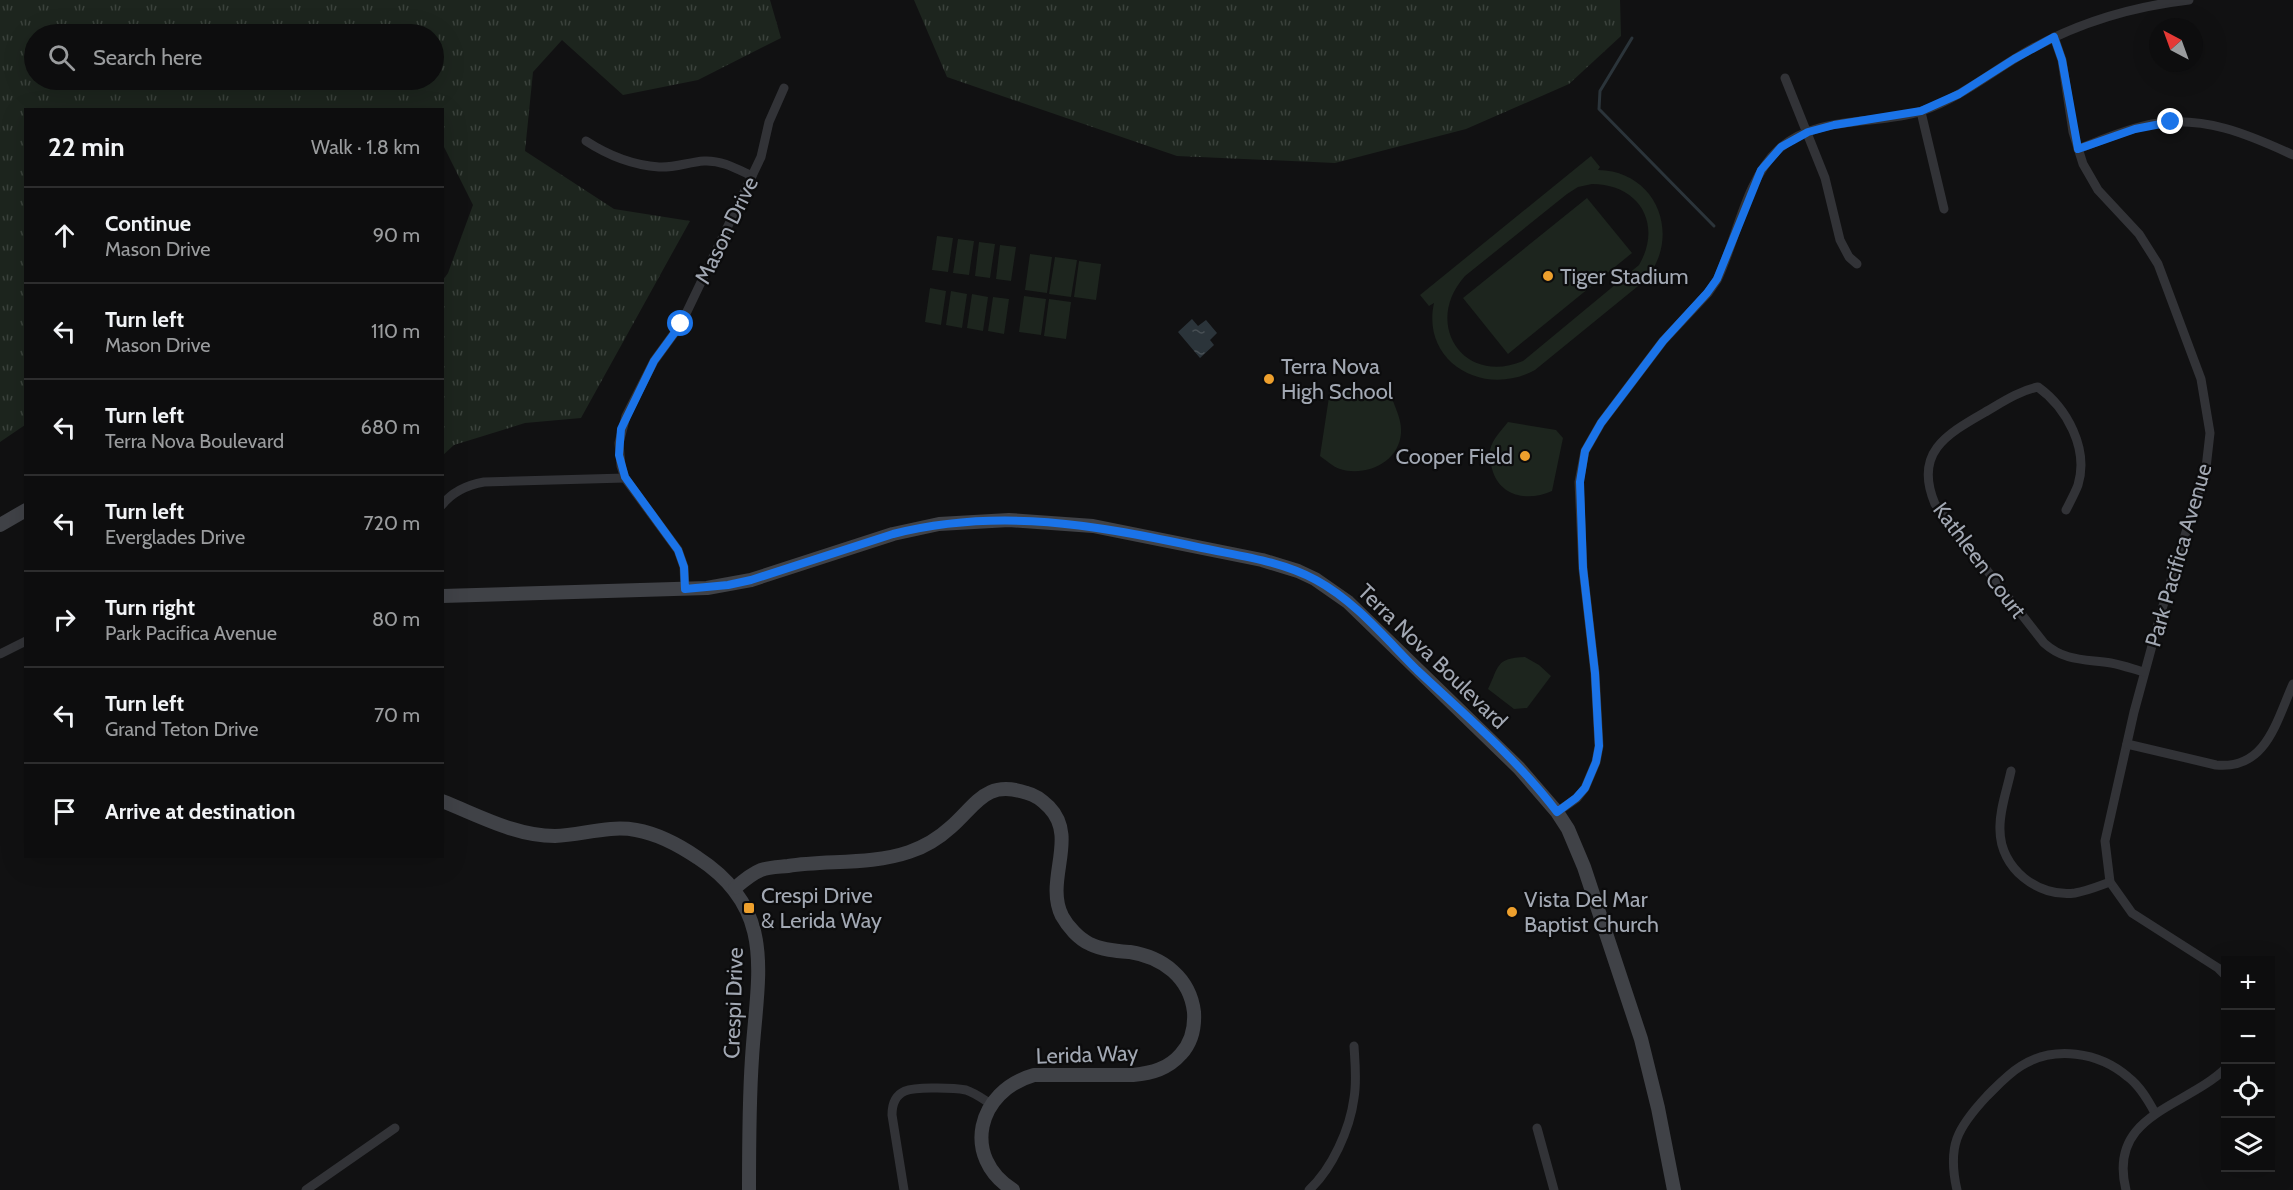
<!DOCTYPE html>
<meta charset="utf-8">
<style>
body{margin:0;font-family:Cabin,sans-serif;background:#1b1b1c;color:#f1f3f6}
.controls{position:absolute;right:18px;bottom:18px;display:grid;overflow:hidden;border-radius:0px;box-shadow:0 6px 24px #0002}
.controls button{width:54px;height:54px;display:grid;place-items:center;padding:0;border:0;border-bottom:2px solid #2d2d2e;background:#0d0d0e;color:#f1f3f6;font:30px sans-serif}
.compass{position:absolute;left:2149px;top:18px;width:54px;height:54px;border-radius:50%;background:#0d0d0e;box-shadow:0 6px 24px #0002;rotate:319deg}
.stop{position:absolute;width:18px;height:18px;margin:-14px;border:4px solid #1a73e8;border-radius:50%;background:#fff}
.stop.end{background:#1a73e8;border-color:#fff;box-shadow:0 2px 6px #0008}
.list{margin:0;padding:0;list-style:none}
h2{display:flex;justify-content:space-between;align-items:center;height:78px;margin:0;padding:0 24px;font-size:26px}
h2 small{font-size:20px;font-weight:400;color:#9a9c9e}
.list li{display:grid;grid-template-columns:39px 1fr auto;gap:18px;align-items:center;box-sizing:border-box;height:96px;padding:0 24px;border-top:2px solid #2d2d2e}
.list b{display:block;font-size:22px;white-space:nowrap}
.list p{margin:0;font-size:20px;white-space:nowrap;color:#9a9c9e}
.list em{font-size:20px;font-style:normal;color:#9a9c9e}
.icon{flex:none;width:33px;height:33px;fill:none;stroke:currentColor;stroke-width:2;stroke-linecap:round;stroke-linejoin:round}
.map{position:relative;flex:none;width:2293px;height:1190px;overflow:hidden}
.search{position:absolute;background:#0d0d0e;box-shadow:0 6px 24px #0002;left:24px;top:24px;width:420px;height:66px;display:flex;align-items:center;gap:15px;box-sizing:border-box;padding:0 21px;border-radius:33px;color:#9a9c9e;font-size:22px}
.panel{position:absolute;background:#0d0d0e;box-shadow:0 6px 24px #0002;left:24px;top:108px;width:420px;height:750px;border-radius:0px}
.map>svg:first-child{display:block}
.grass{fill:url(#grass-tufts);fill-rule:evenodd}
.park{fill:#1d251e;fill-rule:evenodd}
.water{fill:url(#water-ripples)}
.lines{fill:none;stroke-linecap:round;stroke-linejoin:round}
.stream{stroke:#2b343a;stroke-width:3}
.street{stroke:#323337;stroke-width:9}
.secondary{stroke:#404247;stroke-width:14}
.route{stroke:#1a73e8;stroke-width:8}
.poi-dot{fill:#eea02d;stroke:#0c0c0d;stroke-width:2}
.labels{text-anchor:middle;stroke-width:4.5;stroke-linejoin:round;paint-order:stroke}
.street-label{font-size:22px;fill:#a2a8b3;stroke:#0c0c0d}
.poi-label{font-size:22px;fill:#a2a8b3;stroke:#0c0c0d;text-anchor:start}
</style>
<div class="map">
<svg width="2293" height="1190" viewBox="0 0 2293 1190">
<defs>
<pattern id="grass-tufts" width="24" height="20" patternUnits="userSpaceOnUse" patternTransform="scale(1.5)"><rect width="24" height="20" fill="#1d251e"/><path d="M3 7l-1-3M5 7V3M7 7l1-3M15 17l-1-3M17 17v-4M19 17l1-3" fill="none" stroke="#3b423c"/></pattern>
<pattern id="water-ripples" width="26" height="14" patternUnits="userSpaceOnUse" patternTransform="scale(1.5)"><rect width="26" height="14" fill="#2b343a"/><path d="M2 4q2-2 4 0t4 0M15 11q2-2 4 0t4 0" fill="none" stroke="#474f54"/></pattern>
</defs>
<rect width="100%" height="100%" fill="#111112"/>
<g class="grass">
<path d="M0,0H770L781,38L698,80L623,95L562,40L533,72L525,151L614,209L690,221L581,418L525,423L454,445L443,455V280L448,273L473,205L443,145L442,110H26L25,425L0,442ZM34,34H434V80H34Z"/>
<path d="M914,0H1620L1621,36L1569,84L1466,129L1335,163L1177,156L947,77Z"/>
</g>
<g class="park">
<path d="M1591,156L1600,167L1598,170C1659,171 1683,240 1643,282L1535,370C1484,398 1421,362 1434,303L1429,306L1420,295ZM1592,184C1639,184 1663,224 1639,265L1523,361C1464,386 1422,324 1465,276L1567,194L1578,187Z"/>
<path d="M1587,198L1632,253L1508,354L1463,298Z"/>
<path d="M937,236L953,238L948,272L932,270Z"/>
<path d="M958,239L974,241L969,275L953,273Z"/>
<path d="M979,242L995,244L990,278L975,276Z"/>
<path d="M1000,245L1016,247L1011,281L996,279Z"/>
<path d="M1030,254L1052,257L1047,293L1025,290Z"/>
<path d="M1055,257L1077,260L1071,297L1049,294Z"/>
<path d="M1079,261L1101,264L1096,300L1074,297Z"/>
<path d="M930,288L946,291L941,325L925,322Z"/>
<path d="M951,291L967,294L962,328L946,325Z"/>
<path d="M972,294L988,297L983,331L967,328Z"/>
<path d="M1024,296L1046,299L1041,335L1019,332Z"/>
<path d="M993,297L1009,299L1004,334L988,331Z"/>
<path d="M1049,299L1071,302L1066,339L1044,336Z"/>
<path d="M1339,390L1393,401C1397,412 1402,422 1401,433C1399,463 1365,477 1340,469C1333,467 1326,460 1320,456L1329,397Z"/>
<path d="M1508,422L1556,430L1563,438L1552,491C1530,501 1502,498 1493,472C1491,465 1488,458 1490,450C1493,438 1501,431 1508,422Z"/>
<path d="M1525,657L1539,665L1551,676L1527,708L1514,709L1488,689C1499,667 1495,658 1525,657Z"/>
</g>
<path class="water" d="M1192,319L1198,326L1206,320L1217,333L1210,340L1214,345L1200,358L1178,332Z"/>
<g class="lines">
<path class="stream" d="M1632,38L1600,91L1599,109L1714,226"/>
<g class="street">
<path d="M2054,37L2062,60L2073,132L2083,164L2098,190L2139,234L2158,264L2201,379L2210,433L2206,468L2162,609L2134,712L2105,841L2110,882L2132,913L2218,968L2226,976"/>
<path d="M1785,78L1825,178L1840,240L1849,257L1857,264"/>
<path d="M1921,112L1944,209"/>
<path d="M586,141C609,156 631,165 659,167C674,168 689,162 704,161C722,160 737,169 752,176"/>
<path d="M2078,149C2102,140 2126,129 2152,124C2203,115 2248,134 2293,155"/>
<path d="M442,505C453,491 467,485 484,482L625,478"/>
<path d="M2066,510C2070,502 2075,493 2078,485C2089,449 2067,408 2038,387C2019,391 2004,401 1987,411C1947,434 1913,452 1935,504L2044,643C2065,662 2086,659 2111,663C2122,665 2133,669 2144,672"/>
<path d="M685,589L684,567L678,550L625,478L621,466L619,443L626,416L654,361L681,324L761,157L769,122L784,88"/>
<path d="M0,654L26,641"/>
<path d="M2127,744L2216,765C2266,770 2276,722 2293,684"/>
<path d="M2011,771C2007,790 1999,811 2000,830C2000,868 2038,898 2075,893C2087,891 2099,886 2110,882"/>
<path d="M1557,812L1577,798L1585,788L1596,762L1599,746L1595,673L1583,569L1579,482L1585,451L1601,423L1663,341L1708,293L1717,280C1737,239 1745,180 1779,149C1817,114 1877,126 1922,111C1963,97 1996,68 2033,48C2081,22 2136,6 2189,0"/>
<path d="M1537,1128L1554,1190"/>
<path d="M306,1190L395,1128"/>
<path d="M904,1190L892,1115C892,1086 915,1088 937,1088C947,1088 956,1088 966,1090C975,1093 983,1099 991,1104"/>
<path d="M1309,1190C1332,1169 1350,1129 1354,1098C1357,1081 1355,1063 1354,1046"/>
<path d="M1957,1190C1947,1146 1957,1128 1987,1096C1998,1085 2008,1074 2021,1066C2054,1045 2099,1052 2128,1077C2140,1086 2148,1100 2155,1113"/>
<path d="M2126,1190C2107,1114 2185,1108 2226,1068"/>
</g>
<g class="secondary">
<path d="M0,525L26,510"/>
<path d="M442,596L707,588L751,580L893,534L939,524L1009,520L1093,526L1262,560L1298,571L1315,579L1348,602L1519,768L1557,812L1568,829L1584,867L1641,1039L1658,1108L1674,1190"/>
<path d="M442,801C478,815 515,836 555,836C582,835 609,825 636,830C659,834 679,845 698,858C778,910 757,976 752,1058C749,1102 749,1146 749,1190"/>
<path d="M735,888C743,881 751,874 761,870C769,867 779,867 788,866C827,860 871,865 909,852C924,847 939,838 951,827C977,804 986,779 1027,793C1036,795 1043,801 1049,807C1079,838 1044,880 1062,916C1068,927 1079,939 1090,944C1102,950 1117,951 1130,952C1163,957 1190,978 1194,1012C1195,1028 1192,1042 1181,1054C1168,1069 1152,1073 1133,1075H1034C977,1091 961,1157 1013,1190"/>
</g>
</g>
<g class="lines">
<path class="route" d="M681,324L654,361L621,429L619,455L625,477L678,550L684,567L685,589L728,585L751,580L893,534C999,507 1097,525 1202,548C1240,556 1281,561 1316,580C1355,601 1386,639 1417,670C1465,715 1517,759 1557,812L1576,798L1585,788L1596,762L1599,746L1595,673L1583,568L1580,482L1585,451L1601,423L1663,341L1707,293L1717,279L1761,170L1781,147L1808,132L1834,125L1921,111L1959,94L2014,59L2054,37L2062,60L2078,149L2135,129L2171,122"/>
</g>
<g class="poi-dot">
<circle cx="1548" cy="276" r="6"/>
<circle cx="1269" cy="379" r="6"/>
<circle cx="1525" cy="456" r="6"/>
<rect x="743" y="902" width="12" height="12" rx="3"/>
<circle cx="1512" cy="912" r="6"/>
</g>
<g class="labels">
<g class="street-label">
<text transform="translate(726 230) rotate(-64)" y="8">Mason Drive</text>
<text transform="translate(2178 555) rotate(-74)" y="8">Park Pacifica Avenue</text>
<text transform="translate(1980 560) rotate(53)" y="8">Kathleen Court</text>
<text transform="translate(1433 656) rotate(44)" y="8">Terra Nova Boulevard</text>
<text transform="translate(733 1003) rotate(-88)" y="8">Crespi Drive</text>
<text transform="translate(1087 1054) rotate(-2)" y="8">Lerida Way</text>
</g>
<g class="poi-label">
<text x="1560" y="284">Tiger Stadium</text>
<text x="1281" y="374">Terra Nova<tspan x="1281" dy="25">High School</tspan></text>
<text x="1513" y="464" text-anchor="end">Cooper Field</text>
<text x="761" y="903">Crespi Drive<tspan x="761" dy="25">&amp; Lerida Way</tspan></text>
<text x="1524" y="907">Vista Del Mar<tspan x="1524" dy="25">Baptist Church</tspan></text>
</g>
</g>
</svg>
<div class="controls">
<button>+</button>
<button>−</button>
<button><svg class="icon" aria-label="locate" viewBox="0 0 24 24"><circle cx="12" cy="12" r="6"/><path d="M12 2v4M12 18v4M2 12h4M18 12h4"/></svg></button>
<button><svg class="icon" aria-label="layers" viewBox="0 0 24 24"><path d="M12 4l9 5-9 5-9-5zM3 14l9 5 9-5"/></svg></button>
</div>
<svg class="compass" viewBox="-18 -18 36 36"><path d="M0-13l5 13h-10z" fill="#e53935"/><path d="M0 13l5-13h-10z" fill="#9a9c9e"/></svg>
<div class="stop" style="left:681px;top:324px"></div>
<div class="stop end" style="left:2171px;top:122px"></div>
<div class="search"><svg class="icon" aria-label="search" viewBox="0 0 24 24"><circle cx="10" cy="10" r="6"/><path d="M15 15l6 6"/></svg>Search here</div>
<section class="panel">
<h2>22 min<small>Walk · 1.8 km</small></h2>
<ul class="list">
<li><svg class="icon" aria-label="ahead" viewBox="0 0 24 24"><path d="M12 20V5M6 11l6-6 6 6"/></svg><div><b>Continue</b><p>Mason Drive</p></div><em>90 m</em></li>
<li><svg class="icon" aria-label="left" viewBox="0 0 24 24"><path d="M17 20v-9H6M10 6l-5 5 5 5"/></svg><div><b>Turn left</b><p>Mason Drive</p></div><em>110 m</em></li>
<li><svg class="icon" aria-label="left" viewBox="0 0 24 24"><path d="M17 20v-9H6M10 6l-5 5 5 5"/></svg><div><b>Turn left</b><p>Terra Nova Boulevard</p></div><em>680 m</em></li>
<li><svg class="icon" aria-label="left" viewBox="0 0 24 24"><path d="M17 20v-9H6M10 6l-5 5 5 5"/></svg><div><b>Turn left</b><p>Everglades Drive</p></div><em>720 m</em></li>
<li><svg class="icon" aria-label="right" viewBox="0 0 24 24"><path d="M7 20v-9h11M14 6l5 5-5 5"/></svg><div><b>Turn right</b><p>Park Pacifica Avenue</p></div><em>80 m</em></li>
<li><svg class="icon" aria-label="left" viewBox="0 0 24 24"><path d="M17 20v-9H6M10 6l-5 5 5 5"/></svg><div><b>Turn left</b><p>Grand Teton Drive</p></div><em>70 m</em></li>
<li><svg class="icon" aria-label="arrive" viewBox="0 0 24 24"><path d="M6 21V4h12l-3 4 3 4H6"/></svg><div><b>Arrive at destination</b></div></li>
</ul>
</section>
</div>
